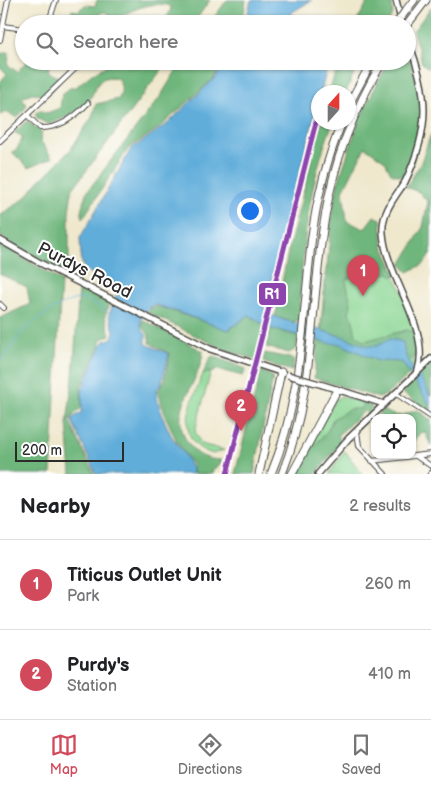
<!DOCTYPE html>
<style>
body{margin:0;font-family:"Balsamiq Sans",sans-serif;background:#f6f6f6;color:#202124}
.controls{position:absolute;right:15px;bottom:15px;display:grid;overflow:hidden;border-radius:10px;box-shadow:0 1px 4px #0004}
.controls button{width:45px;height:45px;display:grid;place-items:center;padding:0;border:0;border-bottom:1px solid #e0e0e0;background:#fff;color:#202124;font:25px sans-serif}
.compass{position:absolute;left:311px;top:85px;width:45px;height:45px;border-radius:50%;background:#fff;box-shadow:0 1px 4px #0004;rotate:21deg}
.scale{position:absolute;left:15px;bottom:12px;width:109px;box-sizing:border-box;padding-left:5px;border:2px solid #2b2b2b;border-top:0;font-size:14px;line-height:18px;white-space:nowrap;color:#2b2b2b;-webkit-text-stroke:4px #fff;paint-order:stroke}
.you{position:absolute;left:249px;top:210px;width:18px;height:18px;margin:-12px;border:4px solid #fff;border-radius:50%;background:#1a73e8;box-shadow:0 0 0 8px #1a73e833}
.badge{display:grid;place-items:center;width:32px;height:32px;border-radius:50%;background:#d1495b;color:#fff;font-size:16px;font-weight:700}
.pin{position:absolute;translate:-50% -41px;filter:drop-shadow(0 1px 2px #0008)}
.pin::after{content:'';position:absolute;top:26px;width:18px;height:15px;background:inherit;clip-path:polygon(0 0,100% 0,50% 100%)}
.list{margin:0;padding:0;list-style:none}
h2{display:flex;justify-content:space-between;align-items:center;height:65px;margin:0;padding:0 20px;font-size:21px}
h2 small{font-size:16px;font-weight:400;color:#757577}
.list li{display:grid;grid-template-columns:32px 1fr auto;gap:15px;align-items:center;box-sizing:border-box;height:90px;padding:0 20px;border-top:1px solid #e0e0e0}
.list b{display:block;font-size:19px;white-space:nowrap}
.list p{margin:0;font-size:16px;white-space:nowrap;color:#757577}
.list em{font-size:16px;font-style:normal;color:#757577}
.icon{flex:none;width:28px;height:28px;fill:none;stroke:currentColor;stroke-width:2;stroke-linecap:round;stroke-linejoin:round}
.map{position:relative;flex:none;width:431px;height:474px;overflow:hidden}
.search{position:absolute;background:#fff;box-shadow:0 1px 4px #0004;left:15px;right:15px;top:15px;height:55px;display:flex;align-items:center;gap:12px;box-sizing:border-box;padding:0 18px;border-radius:28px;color:#757577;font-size:19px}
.sheet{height:245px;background:#fff}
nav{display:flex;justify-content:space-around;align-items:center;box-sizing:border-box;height:70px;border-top:1px solid #e0e0e0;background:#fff;font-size:14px;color:#757577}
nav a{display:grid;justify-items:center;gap:2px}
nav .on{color:#d1495b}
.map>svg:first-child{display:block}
.green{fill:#89d592;stroke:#5a805e}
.forest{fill:#6eb67c;stroke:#4c7054}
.water{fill:#61adda;stroke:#466c82}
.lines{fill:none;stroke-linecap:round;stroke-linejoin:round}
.stream{stroke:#61adda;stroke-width:1}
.minor-casing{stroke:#484743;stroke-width:6}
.secondary-casing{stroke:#484743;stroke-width:8}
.motorway-casing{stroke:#484743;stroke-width:9}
.minor{stroke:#fff;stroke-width:4}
.secondary{stroke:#fff;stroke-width:5}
.motorway{stroke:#fff;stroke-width:7}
.secondary-bridge-casing{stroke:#484743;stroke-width:8;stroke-linecap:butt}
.motorway-bridge-casing{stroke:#484743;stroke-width:9;stroke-linecap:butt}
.secondary-bridge{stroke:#fff;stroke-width:5}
.motorway-bridge{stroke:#fff;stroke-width:7}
.rail-1-casing{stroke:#fff;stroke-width:9}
.rail-1{stroke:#8e44ad;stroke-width:5}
.labels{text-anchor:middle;stroke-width:4;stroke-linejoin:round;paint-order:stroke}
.street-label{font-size:18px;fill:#2b2b2b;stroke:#fff}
.line-badge{stroke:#fff;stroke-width:2}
.badge-label{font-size:14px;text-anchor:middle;font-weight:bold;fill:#fff}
</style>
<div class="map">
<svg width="431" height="474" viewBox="0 0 431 474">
<rect width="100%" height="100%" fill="#fff"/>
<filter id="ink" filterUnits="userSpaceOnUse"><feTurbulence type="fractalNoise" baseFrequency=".02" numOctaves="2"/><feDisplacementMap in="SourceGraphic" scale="10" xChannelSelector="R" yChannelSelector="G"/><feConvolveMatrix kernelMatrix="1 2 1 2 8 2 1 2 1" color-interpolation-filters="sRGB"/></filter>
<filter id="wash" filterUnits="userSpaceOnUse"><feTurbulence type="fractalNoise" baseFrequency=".0096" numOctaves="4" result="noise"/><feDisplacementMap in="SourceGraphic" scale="20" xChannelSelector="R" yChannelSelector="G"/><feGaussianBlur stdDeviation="1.12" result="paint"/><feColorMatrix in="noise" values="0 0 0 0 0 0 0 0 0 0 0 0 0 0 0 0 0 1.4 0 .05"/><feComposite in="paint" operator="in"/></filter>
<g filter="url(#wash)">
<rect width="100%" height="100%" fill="#efe8cd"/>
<g class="green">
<path d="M337,239L383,253C396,282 429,330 414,360L416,364L382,396L316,377L326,269Z"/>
<path d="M211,371L195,431L201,444L224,450L213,454C171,442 192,400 203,374Z"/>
<path d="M341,396L364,403L360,409L345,412L333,419L327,432L306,455L335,400Z"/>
<path d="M345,451L362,474H329Z"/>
</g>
<g class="forest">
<path d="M97,0H210L193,24H159L166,19L171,9L170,6C152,0 129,11 114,20L106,12L100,13L98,24H68L72,10L78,11L85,5L95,6Z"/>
<path d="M227,0H246L242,24H209Z"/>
<path d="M369,0H392L393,14L387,24H355Z"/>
<path d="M431,8V67H427L422,63L413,31Z"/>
<path d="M407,51L425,111L412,166L404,177L391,173L385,161L365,147L343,191L347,221L364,229L374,216L381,219L383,245L397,275L392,276L389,273L348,278L346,281L351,304L349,313L353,321L356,335L364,341L407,330L418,333V352L409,362L404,352L403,342C386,335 381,350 366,346C351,342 336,334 321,330L332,214L338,183L360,117L389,61H407Z"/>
<path d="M9,52L8,65L17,72L27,61H54L49,66L48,72L61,78L57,85L43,98C34,90 31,93 22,98L27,106L17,118L7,112L0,115V82L7,74L0,67V54Z"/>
<path d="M103,61H124L128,66L135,67L142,61H168L72,190L69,212V265L66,272L27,253L0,236V216L27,196L38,182L71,149L92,117L96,104L119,99C122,90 123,86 117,78C96,73 97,91 87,103C77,113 61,120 48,124L38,119L35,114L39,110L47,113L60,108L62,94L70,88L76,87L92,74L106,66Z"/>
<path d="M182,61H223L214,78L160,127L128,149L83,218L81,210L86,193L160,97Z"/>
<path d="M339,61H359L346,92H329Z"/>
<path d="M27,121L42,132L40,140L52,158L28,168L12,152L17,149L23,137L14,132Z"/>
<path d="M321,123H333C307,185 302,254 299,320L293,322L275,317L288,252Z"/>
<path d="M431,134V253L424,264L408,272L401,265L423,227L428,202L419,192L406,187L420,165Z"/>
<path d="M0,244L61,281L51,474H0V318L30,304L27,287L0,274Z"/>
<path d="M79,288L109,303L105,316L110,335L100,340V346L81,387L82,407L69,420L94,474H71L67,423L73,377Z"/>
<path d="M152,307H160L229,330L249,315L265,326L256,360L221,348L147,312Z"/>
<path d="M143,320L203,351C201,383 166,410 188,443C196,455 207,460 222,460L220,465L213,469L212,474H194L192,464L177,442L166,417L158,391L164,381L170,354L150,343L148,333L141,325Z"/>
<path d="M269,328L298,336L296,349L289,353L266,347L270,332Z"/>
<path d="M318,340L340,344L378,361L402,362L410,374L386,395L379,398L314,378Z"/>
<path d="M265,353L294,359L292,371L263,362Z"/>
<path d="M213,356L246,369L243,376L215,369L214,372L203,374L210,358Z"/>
<path d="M431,363V396L418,376Z"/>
<path d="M261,371L273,377L254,474H235Z"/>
<path d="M414,380L431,407V413L403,393Z"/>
<path d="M364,403L372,406L368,415L364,411L338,435L341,442L316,474H296L306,455L327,432L333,419L350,409H360Z"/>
<path d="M383,410C397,419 403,415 417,410L431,420V446L425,432L419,433L417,439L412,441V418H376Z"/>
</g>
<g class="water">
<path d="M251,0H312L291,13L302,24H245Z"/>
<path d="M225,61H329L264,308L267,313L281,319L341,336L367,346H377L390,339L403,342C405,373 431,378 431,407L402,362L378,361L340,344L328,343L269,328L249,315L228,330L160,306L152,305C142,313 136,324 146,334V344L169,354L161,385L156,390C157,403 167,429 174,440C182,452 190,459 193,474H96L71,419L82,412V389L103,342L112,338L114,331L109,315L117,293L113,287L88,272L83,266L81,260L80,238L131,149L167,124L216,77Z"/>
</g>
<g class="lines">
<path class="stream" d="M0,361C10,354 14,342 21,333C31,322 71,295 85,299C94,302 102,309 109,313"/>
</g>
</g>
<g filter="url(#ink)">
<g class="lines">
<g class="minor-casing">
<g id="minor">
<path d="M48,24L56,0"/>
<path d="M3,26L24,29"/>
<path d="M0,40L8,0"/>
<path d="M27,115L40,128C59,129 76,116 88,103"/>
<path d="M0,141L83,61"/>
<path d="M0,304L4,308"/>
<path d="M395,393L431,417"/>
<path d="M357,431L359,446L385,474"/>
<path d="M416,456L431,466"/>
<path d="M372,461L431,454"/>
<path d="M430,474L431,473"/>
</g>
</g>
<g class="secondary-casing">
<g id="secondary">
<path d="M396,0L402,24"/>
<path d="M407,38C429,94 431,127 405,182C395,197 381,213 383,233C386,277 431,328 418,370"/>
<path d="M0,240L42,264L210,349L283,373"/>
<path d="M323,385L384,404"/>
<path d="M318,474L348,439L431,359"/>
</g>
</g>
<g class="motorway-casing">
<g id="motorway">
<path d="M407,9L414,0"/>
<path d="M407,25L426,0"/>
<path d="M348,106L372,61"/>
<path d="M259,474L281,372"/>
<path d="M271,474C303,397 302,317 312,236C317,197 327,159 342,122"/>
<path d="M282,474C315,391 310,303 325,217C334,161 354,109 383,61"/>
<path d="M292,474L337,390"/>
</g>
</g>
<use href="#minor" class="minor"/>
<use href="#secondary" class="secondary"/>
<use href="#motorway" class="motorway"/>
<g class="secondary-bridge-casing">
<path id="secondary-bridge" d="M288,375L323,385"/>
</g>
<g class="motorway-bridge-casing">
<path id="motorway-bridge" d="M396,24L407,9"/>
</g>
<use href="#secondary-bridge" class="secondary-bridge"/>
<use href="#motorway-bridge" class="motorway-bridge"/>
<g class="rail-1-casing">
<path id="rail-1" d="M227,474L318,114"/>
</g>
<use href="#rail-1" class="rail-1"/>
</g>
</g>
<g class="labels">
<g class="street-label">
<text transform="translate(85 270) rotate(27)" y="6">Purdys Road</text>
</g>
</g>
<rect class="line-badge" x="258" y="282" width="29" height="24" rx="5" fill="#8e44ad"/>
<g class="badge-label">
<text x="272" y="299">R1</text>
</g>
</svg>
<div class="controls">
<button><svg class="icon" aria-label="locate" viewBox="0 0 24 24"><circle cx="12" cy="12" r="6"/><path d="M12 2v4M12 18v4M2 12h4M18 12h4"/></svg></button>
</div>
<svg class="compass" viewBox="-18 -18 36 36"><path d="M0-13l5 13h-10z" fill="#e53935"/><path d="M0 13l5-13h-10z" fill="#757577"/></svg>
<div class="scale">200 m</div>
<div class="you"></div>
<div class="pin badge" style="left:363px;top:296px">1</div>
<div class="pin badge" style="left:241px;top:431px">2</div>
<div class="search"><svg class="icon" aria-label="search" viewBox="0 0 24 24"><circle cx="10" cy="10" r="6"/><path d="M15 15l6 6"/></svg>Search here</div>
</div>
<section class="sheet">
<h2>Nearby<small>2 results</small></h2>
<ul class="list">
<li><span class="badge">1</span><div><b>Titicus Outlet Unit</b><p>Park</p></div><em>260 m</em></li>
<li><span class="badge">2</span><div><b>Purdy's</b><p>Station</p></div><em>410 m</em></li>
</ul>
</section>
<nav>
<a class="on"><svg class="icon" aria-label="map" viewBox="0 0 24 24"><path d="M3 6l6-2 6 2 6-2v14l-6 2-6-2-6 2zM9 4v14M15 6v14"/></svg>Map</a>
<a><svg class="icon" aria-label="directions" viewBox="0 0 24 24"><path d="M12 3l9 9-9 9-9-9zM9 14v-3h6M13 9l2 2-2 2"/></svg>Directions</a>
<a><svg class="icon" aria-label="saved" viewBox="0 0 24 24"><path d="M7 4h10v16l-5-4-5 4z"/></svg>Saved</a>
</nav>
